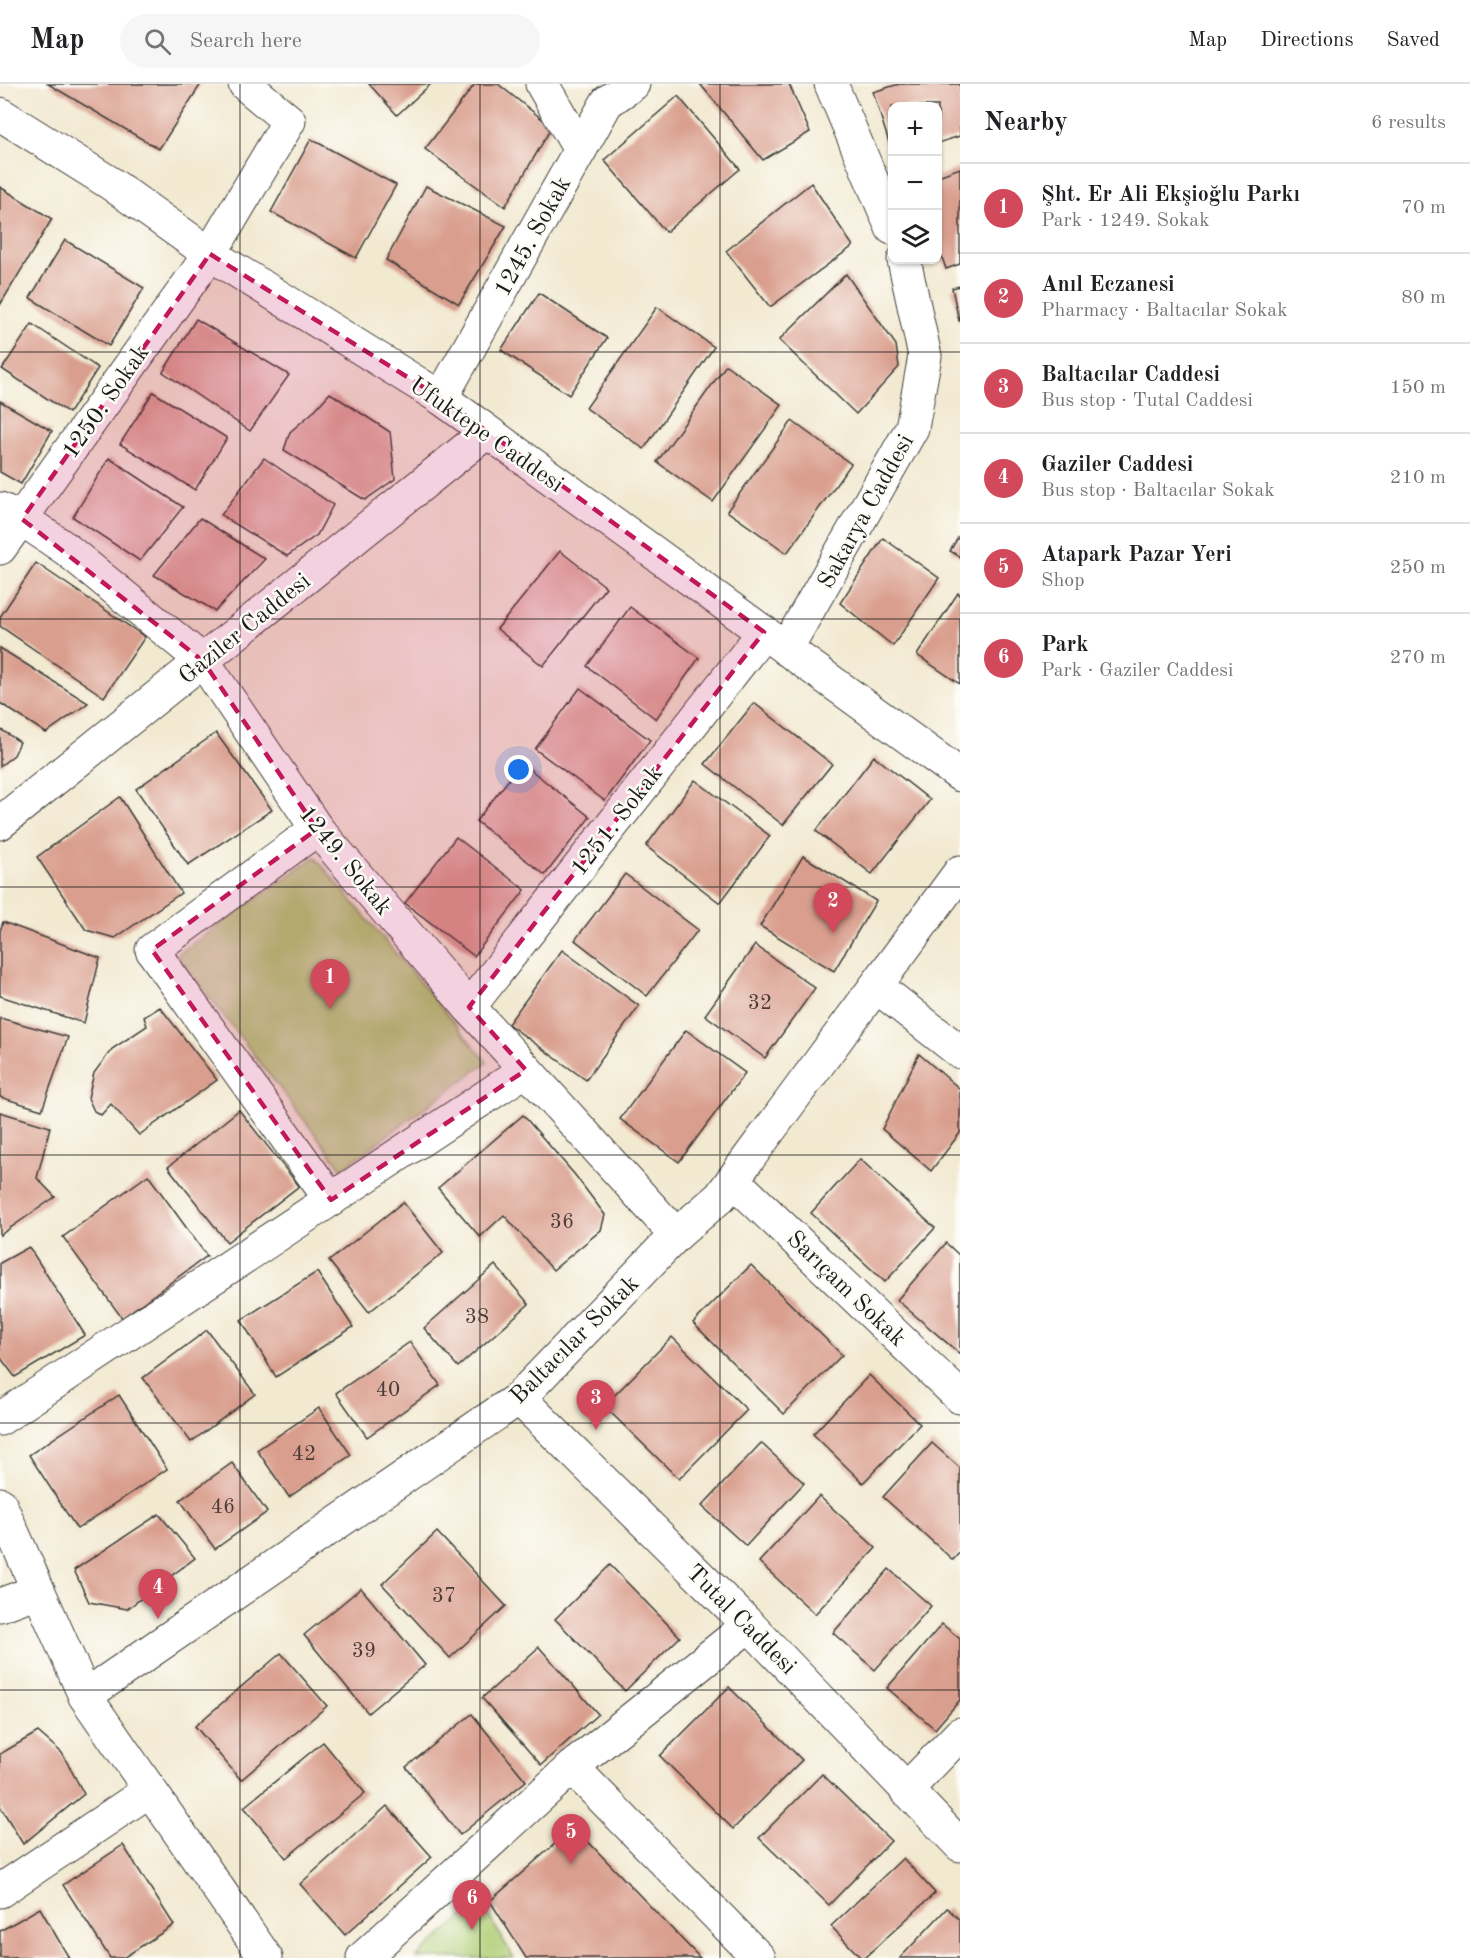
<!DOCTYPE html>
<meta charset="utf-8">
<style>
body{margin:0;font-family:"Old Standard TT",serif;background:#f6f6f6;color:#202124}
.controls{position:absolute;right:18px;top:18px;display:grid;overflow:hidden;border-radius:12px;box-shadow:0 2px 4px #0004}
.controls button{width:54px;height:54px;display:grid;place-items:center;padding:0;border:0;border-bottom:2px solid #e0e0e0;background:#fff;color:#202124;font:30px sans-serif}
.you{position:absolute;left:519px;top:686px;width:21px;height:21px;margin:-15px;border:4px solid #fff;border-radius:50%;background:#1a73e8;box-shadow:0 0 0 9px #1a73e833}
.badge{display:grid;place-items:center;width:39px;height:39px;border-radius:50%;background:#d1495b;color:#fff;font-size:20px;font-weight:700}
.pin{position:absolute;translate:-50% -50px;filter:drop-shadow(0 2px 3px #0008)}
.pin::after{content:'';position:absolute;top:32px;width:21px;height:18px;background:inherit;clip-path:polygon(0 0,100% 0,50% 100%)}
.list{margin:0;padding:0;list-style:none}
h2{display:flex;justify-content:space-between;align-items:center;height:78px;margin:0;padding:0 24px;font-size:26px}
h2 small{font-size:20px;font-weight:400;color:#757577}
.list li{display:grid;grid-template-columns:39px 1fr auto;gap:18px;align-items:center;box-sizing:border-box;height:90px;padding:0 24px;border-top:2px solid #e0e0e0}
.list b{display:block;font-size:22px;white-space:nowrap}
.list p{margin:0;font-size:20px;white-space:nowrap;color:#757577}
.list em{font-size:20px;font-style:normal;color:#757577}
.icon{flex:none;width:33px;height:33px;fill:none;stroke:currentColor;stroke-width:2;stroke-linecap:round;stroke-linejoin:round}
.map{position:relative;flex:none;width:960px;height:1874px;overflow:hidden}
header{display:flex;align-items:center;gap:36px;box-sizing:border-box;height:84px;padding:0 30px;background:#fff;border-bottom:2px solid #e0e0e0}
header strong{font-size:28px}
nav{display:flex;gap:33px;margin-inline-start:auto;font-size:21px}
.search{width:420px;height:54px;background:#f6f6f6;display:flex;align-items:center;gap:15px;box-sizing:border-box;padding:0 21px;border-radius:33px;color:#757577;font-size:22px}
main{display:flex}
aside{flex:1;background:#fff}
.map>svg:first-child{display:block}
.green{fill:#afcd74;stroke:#667448;stroke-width:1.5}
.building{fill:#d99e8d}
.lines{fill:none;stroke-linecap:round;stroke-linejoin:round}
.minor-casing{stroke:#3c3b37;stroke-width:35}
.minor{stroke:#fff;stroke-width:33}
.marked{fill:#c2185b;fill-opacity:0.2;stroke:#c2185b;stroke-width:4.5;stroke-dasharray:12 8;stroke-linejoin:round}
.grid{fill:none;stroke:#1c1c1c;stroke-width:1.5;stroke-opacity:0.55}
.labels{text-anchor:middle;stroke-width:5;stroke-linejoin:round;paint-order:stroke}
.number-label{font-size:21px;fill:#4b3c38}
.street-label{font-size:24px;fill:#1c1c1c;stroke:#fdfcf7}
</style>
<header>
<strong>Map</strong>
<div class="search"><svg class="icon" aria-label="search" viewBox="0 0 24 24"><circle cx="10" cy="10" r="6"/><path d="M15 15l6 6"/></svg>Search here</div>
<nav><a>Map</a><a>Directions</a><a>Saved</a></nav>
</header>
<main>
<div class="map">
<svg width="960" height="1874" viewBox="0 0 960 1874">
<rect width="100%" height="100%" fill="#fdfcf7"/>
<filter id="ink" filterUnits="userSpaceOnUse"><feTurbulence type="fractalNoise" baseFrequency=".0167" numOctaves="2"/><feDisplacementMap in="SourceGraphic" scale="12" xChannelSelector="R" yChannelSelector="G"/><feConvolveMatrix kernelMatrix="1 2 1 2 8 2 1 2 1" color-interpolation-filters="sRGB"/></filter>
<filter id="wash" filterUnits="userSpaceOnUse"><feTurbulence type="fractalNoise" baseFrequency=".008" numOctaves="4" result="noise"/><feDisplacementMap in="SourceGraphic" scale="24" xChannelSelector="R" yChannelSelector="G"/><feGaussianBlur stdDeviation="1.35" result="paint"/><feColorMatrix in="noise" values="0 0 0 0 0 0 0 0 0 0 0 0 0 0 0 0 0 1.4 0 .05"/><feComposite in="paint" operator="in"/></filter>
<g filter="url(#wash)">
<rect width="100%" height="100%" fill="#f2e9d1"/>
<g class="green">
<path d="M315,773L487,978L342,1085L177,871Z"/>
<path d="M480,1817L514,1874H416Z"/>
</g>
<g id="blocks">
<g class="building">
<path d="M48,0H201L159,65Z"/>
<path d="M369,0H431L397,31Z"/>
<path d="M475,0H498L552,43L505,123L425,65Z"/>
<path d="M700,0H789L810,48L763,76Z"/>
<path d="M899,0H960V52L938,59V22H892V68L873,8Z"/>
<path d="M678,12L740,85L666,148L604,76Z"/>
<path d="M311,55L396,101L356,174L271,128Z"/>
<path d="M960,84V180L946,185L938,161V92Z"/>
<path d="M811,99L853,162L770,223L726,167Z"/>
<path d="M426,102L506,142L459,220L386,176Z"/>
<path d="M0,103L52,135L0,221Z"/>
<path d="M65,156L144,204L109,262L30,214Z"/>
<path d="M846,190L896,261L899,283L856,330L779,256Z"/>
<path d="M960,202V237H959L952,204Z"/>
<path d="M539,209L607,254L569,311L501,266Z"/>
<path d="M657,223L714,263L644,365L586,324Z"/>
<path d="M196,235L289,291L250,347L163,288Z"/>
<path d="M32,240L98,284L69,329L2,285Z"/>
<path d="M726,281L782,321L713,418L657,378Z"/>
<path d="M153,308L227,354L195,406L120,360Z"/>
<path d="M330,309L390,348L395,395L365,416L284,366L290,348L312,329Z"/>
<path d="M0,317L52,347L21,400L0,388Z"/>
<path d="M792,337L851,380L787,469L727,427Z"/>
<path d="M109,374L183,423L140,477L73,433Z"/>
<path d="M264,374L333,421L317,451L287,472L221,431Z"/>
<path d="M200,434L265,475L215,527L154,491Z"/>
<path d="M960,450V473L950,467Z"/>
<path d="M883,454L939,494L893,562L840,519Z"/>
<path d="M560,467L606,503L543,582L497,545Z"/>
<path d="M36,479L145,553L104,613L0,542V533Z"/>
<path d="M958,509L960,510V600L917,571Z"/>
<path d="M630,523L699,574L656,635L587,582Z"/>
<path d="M0,564L88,619L46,649L0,619Z"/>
<path d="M580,604L650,656L605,717L535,665Z"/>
<path d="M754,619L832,680L783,741L705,680Z"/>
<path d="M0,645L20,658L14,671L0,682Z"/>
<path d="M216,649L272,726L188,781L136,705Z"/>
<path d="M874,672L930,716L872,790L816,747Z"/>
<path d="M522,679L590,733L545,791L476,737Z"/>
<path d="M695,696L770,752L720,819L646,762Z"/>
<path d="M120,713L181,809L115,854L86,846L37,773Z"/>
<path d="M456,753L525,806L474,872L405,819Z"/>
<path d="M803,772L876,817L834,887L760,842Z"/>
<path d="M625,790L698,846L647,912L575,856Z"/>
<path d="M3,838L100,874L84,939L0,912V847Z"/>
<path d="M755,861L815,904L765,974L705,931Z"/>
<path d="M562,866L639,922L586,996L508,940Z"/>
<path d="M160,923L217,996L139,1051L111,1020L101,1031L94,1027L88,1014L94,989L112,965L147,942L144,933Z"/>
<path d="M0,934L68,953L42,1026L0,1013Z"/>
<path d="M686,946L745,989L679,1078L620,1035Z"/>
<path d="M919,970L960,1005V1049L931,1087L882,1045Z"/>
<path d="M239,1026L299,1102L227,1158L168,1083Z"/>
<path d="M0,1028L50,1043L37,1094L55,1113L0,1151Z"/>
<path d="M523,1031L575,1091L605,1131L601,1146L553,1186L504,1131L480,1153L438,1104Z"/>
<path d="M860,1075L935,1144L885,1198L811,1129Z"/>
<path d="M148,1091L207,1172L122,1234L63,1153Z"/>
<path d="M403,1118L443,1169L369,1228L329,1177Z"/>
<path d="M946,1159L960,1172V1270L897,1216Z"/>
<path d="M29,1163L85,1251L15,1293L0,1273V1179Z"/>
<path d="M495,1181L529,1220L458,1283L424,1244Z"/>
<path d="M751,1181L842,1271L784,1330L693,1239Z"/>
<path d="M317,1188L353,1243L276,1293L241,1236Z"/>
<path d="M207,1246L255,1310L191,1358L143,1294Z"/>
<path d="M672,1253L747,1326L679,1395L604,1322Z"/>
<path d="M410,1258L440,1301L367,1353L336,1309Z"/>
<path d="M869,1291L920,1340L863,1399L813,1350Z"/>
<path d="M119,1311L167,1385L77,1445L29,1371Z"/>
<path d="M319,1324L351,1371L289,1413L257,1366Z"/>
<path d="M761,1359L804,1399L746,1462L702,1422Z"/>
<path d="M932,1359L960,1384V1468L953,1476L883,1413Z"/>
<path d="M232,1379L267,1428L215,1465L180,1416Z"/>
<path d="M819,1412L876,1464L815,1530L759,1478Z"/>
<path d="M159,1430L195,1474L127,1525L89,1518L74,1486Z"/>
<path d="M437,1448L506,1522L450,1574L382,1500Z"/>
<path d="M610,1481L680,1553L625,1607L555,1535Z"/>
<path d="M889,1485L931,1522L875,1586L833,1549Z"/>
<path d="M361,1504L425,1581L368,1629L304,1551Z"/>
<path d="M942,1540L960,1555V1616L935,1645L887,1604Z"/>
<path d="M539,1563L598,1630L541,1681L482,1614Z"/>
<path d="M281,1569L327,1622L241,1696L195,1642Z"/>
<path d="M729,1603L802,1676L733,1745L660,1672Z"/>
<path d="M472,1630L526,1697L460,1751L406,1683Z"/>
<path d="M38,1648L62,1669L84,1710L23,1760L0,1722V1670Z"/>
<path d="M323,1658L365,1709L286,1774L244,1723Z"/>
<path d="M822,1690L891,1757L829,1821L759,1754Z"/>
<path d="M387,1722L432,1773L345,1851L300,1800Z"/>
<path d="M574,1743L700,1874H526L490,1817Z"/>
<path d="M123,1761L174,1841L123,1874H110L63,1801Z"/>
<path d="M903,1774L935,1809L864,1874H861L831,1842Z"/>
<path d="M40,1824L69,1874H0V1847Z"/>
<path d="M947,1824L960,1836V1874H900Z"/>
</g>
</g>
</g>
<g filter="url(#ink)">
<use href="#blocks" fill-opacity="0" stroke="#3c3b37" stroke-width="1.5"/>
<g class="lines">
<g class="minor-casing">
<g id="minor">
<path d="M542,0L580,66"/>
<path d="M831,0L892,144"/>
<path d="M0,30L110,99L210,170L441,314L960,691"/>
<path d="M441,314L607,18L633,0"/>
<path d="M0,425L22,435L66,465L203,577L317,745L469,923L676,1151"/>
<path d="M0,464L210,170L289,37L245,0"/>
<path d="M786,565L912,344L925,272L904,176"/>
<path d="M0,739L487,348"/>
<path d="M317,745L152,866L331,1116"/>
<path d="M876,902L960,968"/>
<path d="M469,923L764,548"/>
<path d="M733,1096L960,1313"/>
<path d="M519,1314L749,1541L960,1761"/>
<path d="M0,1335L526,986"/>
<path d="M0,1420L85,1612L266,1874"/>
<path d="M0,1521L38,1507"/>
<path d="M85,1612L519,1314L676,1151L720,1113L960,788"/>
<path d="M572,1683L759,1874"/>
<path d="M906,1706L960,1650"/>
<path d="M0,1807L150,1706"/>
<path d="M363,1874L572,1683L749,1541"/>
</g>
</g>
<use href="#minor" class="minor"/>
</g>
</g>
<path class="marked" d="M210,170L441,314L764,548L469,923L526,986L331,1116L152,866L317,745L203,577L22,435Z"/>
<path class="grid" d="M240,0V1874M480,0V1874M720,0V1874M0,268H960M0,535H960M0,803H960M0,1071H960M0,1339H960M0,1606H960"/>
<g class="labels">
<g class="number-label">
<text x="760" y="925">32</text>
<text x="562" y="1144">36</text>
<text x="477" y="1239">38</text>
<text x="388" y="1312">40</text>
<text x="304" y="1376">42</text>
<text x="223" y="1429">46</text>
<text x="444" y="1518">37</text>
<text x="364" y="1573">39</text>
</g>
<g class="street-label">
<text transform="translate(532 152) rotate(-61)" y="8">1245. Sokak</text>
<text transform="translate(105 317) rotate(-55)" y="8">1250. Sokak</text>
<text transform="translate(487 350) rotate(35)" y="8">Ufuktepe Caddesi</text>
<text transform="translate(865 427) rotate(-61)" y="8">Sakarya Caddesi</text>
<text transform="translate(244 544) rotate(-39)" y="8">Gaziler Caddesi</text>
<text transform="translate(616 736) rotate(-52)" y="8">1251. Sokak</text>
<text transform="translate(346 776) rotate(51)" y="8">1249. Sokak</text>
<text transform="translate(847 1204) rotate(44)" y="8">Sarıçam Sokak</text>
<text transform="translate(574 1255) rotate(-45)" y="8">Baltacılar Sokak</text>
<text transform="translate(742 1535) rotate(45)" y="8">Tutal Caddesi</text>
</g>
</g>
</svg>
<div class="controls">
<button>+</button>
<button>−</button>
<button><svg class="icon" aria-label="layers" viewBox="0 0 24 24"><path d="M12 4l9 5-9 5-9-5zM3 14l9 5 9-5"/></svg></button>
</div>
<div class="you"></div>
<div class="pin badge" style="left:330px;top:925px">1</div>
<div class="pin badge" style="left:833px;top:849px">2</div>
<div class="pin badge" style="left:596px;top:1346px">3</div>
<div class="pin badge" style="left:158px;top:1535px">4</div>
<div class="pin badge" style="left:571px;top:1780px">5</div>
<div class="pin badge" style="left:472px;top:1846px">6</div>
</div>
<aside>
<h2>Nearby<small>6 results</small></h2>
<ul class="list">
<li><span class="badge">1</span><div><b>Şht. Er Ali Ekşioğlu Parkı</b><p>Park · 1249. Sokak</p></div><em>70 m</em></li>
<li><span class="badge">2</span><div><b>Anıl Eczanesi</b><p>Pharmacy · Baltacılar Sokak</p></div><em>80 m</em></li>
<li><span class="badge">3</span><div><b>Baltacılar Caddesi</b><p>Bus stop · Tutal Caddesi</p></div><em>150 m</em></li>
<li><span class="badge">4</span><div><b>Gaziler Caddesi</b><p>Bus stop · Baltacılar Sokak</p></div><em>210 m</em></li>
<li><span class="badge">5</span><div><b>Atapark Pazar Yeri</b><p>Shop</p></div><em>250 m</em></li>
<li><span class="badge">6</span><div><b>Park</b><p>Park · Gaziler Caddesi</p></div><em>270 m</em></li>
</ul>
</aside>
</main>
